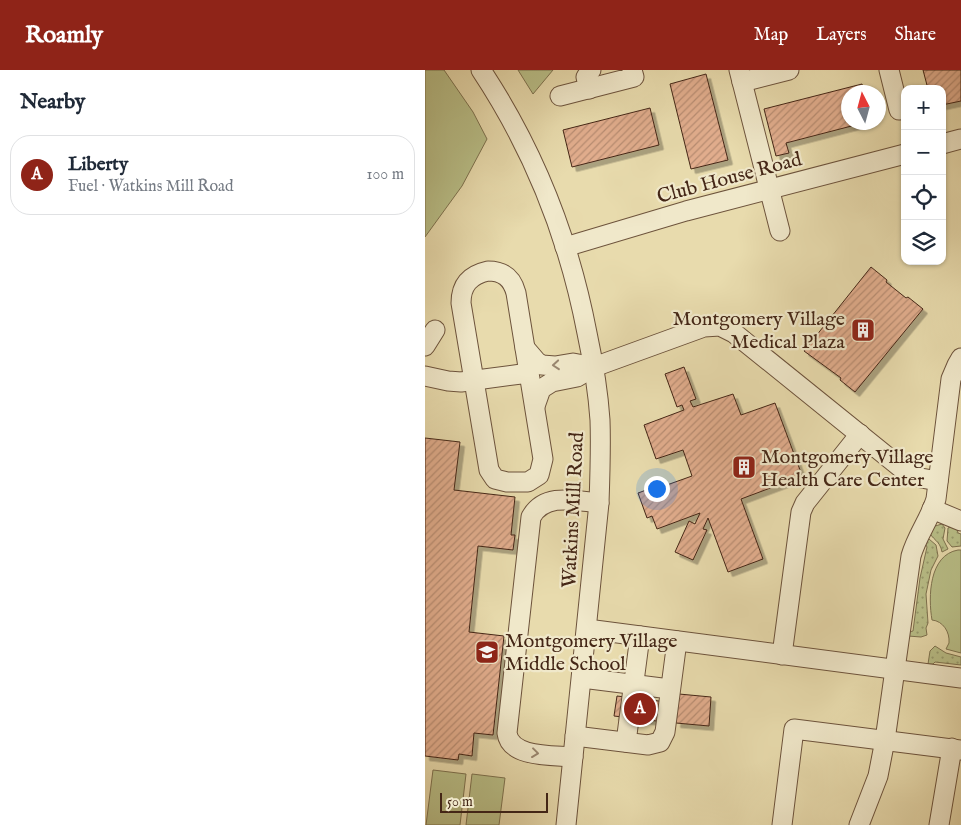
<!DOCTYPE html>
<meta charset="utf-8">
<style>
body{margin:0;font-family:"IM FELL English",serif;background:#f6f6f7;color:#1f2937}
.controls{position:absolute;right:15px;top:15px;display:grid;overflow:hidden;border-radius:10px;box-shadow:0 1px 4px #0004}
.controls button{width:45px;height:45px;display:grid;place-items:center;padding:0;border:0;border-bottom:1px solid #e0e1e3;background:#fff;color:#1f2937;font:25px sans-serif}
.compass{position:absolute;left:416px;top:15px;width:45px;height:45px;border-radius:50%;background:#fff;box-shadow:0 1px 4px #0004;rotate:354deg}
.scale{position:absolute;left:15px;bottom:12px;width:108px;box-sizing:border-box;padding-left:5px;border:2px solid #442616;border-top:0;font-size:14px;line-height:18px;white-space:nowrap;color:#442616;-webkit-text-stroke:4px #f0e8ca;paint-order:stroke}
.you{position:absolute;left:231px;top:418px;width:18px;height:18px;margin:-12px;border:4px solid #fff;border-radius:50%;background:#1a73e8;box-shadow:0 0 0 8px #1a73e833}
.badge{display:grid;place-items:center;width:32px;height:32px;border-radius:50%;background:#8f2418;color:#fff;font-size:16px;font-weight:700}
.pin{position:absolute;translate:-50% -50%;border:2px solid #fff;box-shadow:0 1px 5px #0006}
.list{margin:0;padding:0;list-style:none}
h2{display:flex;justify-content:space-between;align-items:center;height:65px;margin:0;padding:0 20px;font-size:21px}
h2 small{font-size:16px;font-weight:400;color:#747a83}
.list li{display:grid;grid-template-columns:32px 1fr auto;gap:15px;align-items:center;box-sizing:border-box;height:80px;margin:0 10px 10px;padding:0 10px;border:1px solid #e0e1e3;border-radius:20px}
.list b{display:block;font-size:19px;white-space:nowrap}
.list p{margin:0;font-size:16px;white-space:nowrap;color:#747a83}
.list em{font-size:16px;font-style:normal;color:#747a83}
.icon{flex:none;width:28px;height:28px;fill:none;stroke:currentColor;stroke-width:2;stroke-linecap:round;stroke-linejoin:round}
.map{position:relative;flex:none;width:536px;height:755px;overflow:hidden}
header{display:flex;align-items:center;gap:30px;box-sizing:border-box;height:70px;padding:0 25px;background:#8f2418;color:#fff}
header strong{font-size:24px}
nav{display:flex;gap:28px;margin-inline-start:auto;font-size:18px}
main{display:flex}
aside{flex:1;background:#fff}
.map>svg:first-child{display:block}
.grass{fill:#b9bf88;stroke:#7e724f}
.garden{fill:url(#garden-dots);stroke:#7e724f}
.building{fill:url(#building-hatch);stroke:#442616;filter:url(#shadow)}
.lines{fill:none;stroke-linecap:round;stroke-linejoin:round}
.minor-casing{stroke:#6d533c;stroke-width:21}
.minor{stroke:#f0e8ca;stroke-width:19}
.oneway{stroke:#9a8770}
.labels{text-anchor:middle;stroke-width:4.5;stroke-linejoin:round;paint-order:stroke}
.street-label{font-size:20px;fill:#442616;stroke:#f0e8ca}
.poi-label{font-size:20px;fill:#442616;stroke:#f0e8ca;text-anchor:start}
</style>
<header>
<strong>Roamly</strong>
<nav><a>Map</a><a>Layers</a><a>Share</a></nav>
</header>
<main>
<aside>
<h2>Nearby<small></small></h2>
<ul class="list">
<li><span class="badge">A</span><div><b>Liberty</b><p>Fuel · Watkins Mill Road</p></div><em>100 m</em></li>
</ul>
</aside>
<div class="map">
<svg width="536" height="755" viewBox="0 0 536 755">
<defs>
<pattern id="garden-dots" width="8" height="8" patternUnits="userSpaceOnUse" patternTransform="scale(1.25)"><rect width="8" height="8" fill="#b9bf88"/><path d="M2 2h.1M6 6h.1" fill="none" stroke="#989b6e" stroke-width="1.8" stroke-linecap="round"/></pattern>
<pattern id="building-hatch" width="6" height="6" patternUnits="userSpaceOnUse" patternTransform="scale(1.25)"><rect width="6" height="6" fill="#e1ad8d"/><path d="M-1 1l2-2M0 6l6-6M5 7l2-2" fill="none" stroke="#b88d72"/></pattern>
<filter id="shadow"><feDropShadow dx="4.5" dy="4.5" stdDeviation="0" flood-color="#0004"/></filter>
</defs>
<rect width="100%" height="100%" fill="#e8dbad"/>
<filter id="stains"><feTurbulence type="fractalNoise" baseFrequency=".004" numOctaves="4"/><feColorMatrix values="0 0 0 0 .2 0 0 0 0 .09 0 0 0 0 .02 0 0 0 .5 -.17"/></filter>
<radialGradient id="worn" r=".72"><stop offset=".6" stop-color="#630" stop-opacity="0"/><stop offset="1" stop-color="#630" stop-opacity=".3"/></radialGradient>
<g class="grass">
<path d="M0,0H19L48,42L62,69L37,116L0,167Z"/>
<path d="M93,0H128L108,24Z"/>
<path d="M533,480H536V583L521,579L524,573C525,562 518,551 507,550C503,527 504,485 533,480Z"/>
<path d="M8,700L41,704L35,755H1Z"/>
<path d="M47,704L80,708L74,755H41Z"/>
</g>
<g class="garden">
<path d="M517,454L520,458L518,469L523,479L517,482C515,470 507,470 504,461L510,456Z"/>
<path d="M528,456L532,459L533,463L536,464V476L527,477L522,471L523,458Z"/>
<path d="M504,469L511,475L513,486L506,500L501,524L503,553L501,558L502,565L496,567L483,566L484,562L488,561L495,508L502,477L499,471Z"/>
<path d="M510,576L521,583L536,587V595L510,592L508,594H503L505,581Z"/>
</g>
<g class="building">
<path d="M498,0H536V31L517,35V19H503Z"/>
<path d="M281,4L303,90L266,99L245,14Z"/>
<path d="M437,14L439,22H423V52H442L361,73L364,83L351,86L339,39Z"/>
<path d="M225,38L234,75L147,97L138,60Z"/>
<path d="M446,197L462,210L461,212L481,228L483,227L498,239L430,322L415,310L416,308L379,281Z"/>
<path d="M259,297L271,329L265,331L268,337L308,324L316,345L350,333L378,408L364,413V411L316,429L338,489L303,502L283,448L278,459L282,460L268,490L250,482L264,451L270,454L275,443L232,459L227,446L222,448L213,423L224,419L225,421L267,406L258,380L231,389L219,355L259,340L257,335L252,337L240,304Z"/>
<path d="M0,368L35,372L29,420L90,427L86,465H90L88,480L53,476L44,562L79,566L68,665L49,663L47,686L34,684L33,690L0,686Z"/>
<path d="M254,624L286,627L284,656L251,653Z"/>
<path d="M192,626L242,632L240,652L189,646Z"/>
</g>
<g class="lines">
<g class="minor-casing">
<g id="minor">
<path d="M56,0C109,80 144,169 162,263C168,291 173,320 175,350C176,378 175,405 174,433L141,755"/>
<path d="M314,0L355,161"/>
<path d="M464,0L474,40"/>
<path d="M317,12L364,0"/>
<path d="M164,19L161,7L166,0"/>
<path d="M135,26L209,7L207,0"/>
<path d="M517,74L536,69"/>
<path d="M140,177L261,141L480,84"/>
<path d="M63,201C78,201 87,208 91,223L118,389L114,405L103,412H82L70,409L64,400L36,233C36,215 45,205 63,201Z"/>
<path d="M0,276L10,260"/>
<path d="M100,278L112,292L117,295L130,296L148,293L169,297"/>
<path d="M0,306L23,311L36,312L104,303"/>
<path d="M110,336L116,319L127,312L152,307L169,297L279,257L295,256L309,263L480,401L496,408L513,411"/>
<path d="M507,439L536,451"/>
<path d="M162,559L536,608"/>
<path d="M357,585L376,442L380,433L435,364"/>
<path d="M157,608L245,619"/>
<path d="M150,666L223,675L235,672L240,662L252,571"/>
<path d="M201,672L215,566"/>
<path d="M148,687C128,685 85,688 82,663L106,447C120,422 151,431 174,433"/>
<path d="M357,755L369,659L536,680"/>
<path d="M434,755L453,706L460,670L486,486C492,465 505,449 511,429L526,309L532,295L536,288"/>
<path d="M514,755L527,678"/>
</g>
</g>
<use href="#minor" class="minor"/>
</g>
<defs><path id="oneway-chevron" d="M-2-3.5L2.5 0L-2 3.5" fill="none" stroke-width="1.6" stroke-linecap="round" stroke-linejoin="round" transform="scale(1.25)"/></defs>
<g class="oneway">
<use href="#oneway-chevron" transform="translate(131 295) rotate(175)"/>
<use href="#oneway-chevron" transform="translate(110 683) rotate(7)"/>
</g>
<defs>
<g id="building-square" transform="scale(1.25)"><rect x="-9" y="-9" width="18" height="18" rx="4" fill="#8f2418" stroke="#f0e8ca"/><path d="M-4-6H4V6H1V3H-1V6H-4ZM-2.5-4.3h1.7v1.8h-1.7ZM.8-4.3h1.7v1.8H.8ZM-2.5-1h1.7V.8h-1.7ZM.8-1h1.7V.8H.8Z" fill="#fff"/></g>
<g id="school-square" transform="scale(1.25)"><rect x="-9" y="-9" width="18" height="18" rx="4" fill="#8f2418" stroke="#f0e8ca"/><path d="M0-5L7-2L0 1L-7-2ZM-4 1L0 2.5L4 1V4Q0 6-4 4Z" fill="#fff"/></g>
</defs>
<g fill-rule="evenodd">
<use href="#building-square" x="438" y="260"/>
<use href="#building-square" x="319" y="397"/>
<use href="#school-square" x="62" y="582"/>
</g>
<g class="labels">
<g class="street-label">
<text transform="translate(304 107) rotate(-15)" y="7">Club House Road</text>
<text transform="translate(147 440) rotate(-87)" y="7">Watkins Mill Road</text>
</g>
<g class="poi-label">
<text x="420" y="255" text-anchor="end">Montgomery Village<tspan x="420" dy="23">Medical Plaza</tspan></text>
<text x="336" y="393">Montgomery Village<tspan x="336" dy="23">Health Care Center</tspan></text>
<text x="80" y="577">Montgomery Village<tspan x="80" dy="23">Middle School</tspan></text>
</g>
</g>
<rect width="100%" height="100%" filter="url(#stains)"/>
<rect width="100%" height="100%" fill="url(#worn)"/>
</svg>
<div class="controls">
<button>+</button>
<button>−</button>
<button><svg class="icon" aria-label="locate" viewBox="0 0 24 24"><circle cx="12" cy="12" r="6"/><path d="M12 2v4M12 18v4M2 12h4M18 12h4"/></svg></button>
<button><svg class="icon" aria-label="layers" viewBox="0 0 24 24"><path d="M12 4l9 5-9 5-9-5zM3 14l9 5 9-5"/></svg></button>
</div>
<svg class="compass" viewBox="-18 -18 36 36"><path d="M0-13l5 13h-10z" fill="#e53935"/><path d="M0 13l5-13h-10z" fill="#747a83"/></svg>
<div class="scale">50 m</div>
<div class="you"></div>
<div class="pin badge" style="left:215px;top:639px">A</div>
</div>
</main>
